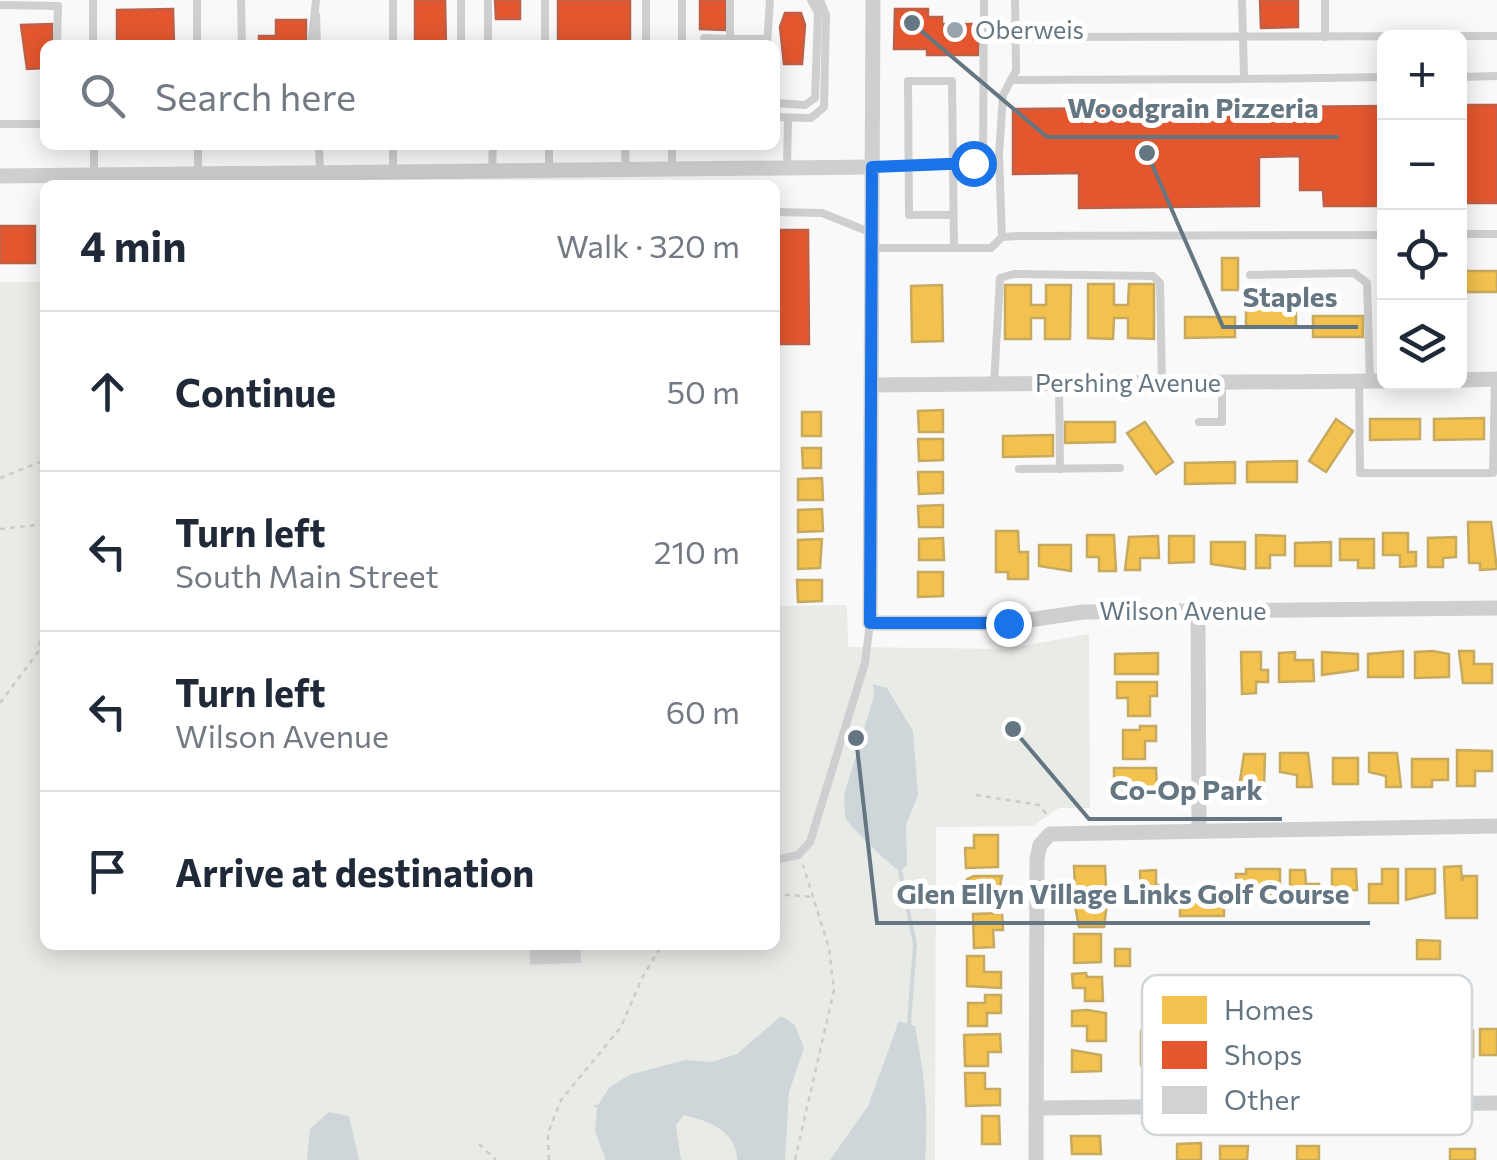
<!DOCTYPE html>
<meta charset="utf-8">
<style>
body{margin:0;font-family:Commissioner,sans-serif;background:#f6f6f7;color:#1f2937}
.controls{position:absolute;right:30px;top:30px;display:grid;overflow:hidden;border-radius:15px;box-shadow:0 5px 25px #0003}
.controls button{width:90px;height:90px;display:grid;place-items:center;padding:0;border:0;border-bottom:2px solid #e0e1e3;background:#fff;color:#1f2937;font:50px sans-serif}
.stop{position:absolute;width:30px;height:30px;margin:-22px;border:8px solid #1a73e8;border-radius:50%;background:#fff}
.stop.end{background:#1a73e8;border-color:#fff;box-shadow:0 2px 10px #0008}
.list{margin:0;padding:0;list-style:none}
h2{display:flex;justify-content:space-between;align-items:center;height:130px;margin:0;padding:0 40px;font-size:42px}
h2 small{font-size:32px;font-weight:400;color:#747a83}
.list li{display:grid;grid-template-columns:65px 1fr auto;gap:30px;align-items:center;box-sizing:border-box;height:160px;padding:0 40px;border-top:2px solid #e0e1e3}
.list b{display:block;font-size:38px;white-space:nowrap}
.list p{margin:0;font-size:32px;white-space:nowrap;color:#747a83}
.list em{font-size:32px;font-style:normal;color:#747a83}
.icon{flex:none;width:55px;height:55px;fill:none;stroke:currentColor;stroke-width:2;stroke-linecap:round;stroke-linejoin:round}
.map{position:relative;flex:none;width:1497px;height:1160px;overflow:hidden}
.search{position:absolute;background:#fff;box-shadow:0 5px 25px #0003;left:40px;top:40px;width:740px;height:110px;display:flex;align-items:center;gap:25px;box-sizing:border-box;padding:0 35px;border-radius:15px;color:#747a83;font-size:38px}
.panel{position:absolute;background:#fff;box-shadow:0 5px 25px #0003;left:40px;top:180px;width:740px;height:770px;border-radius:15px}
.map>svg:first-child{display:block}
.green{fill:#e8ebe6}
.water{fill:#ced6d9}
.homes{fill:#f2c14e;stroke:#c8aa5e;stroke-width:2.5}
.shops{fill:#e4572e;stroke:#be6048;stroke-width:2.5}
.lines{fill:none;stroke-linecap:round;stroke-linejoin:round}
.stream{stroke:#ced6d9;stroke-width:4}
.building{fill:#d0d2d3;stroke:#e8e8e8;stroke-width:2.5}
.path{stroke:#cbcccd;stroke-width:2.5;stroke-dasharray:5 5;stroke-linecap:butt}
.lane{stroke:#cecfd0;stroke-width:8}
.street{stroke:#cecfd0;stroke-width:15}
.route{stroke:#1a73e8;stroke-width:12}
.poi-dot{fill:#99a4ac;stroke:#fff;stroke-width:4}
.labels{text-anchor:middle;stroke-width:10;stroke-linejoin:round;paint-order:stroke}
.poi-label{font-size:25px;fill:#657683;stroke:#fff;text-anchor:start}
.street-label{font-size:25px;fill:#657683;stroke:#fff}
.key{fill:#fff;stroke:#d1d6da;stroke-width:2.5}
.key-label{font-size:28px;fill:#657683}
.leader{fill:none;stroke:#657683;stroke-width:4}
.callout-dot{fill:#657683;stroke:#fff;stroke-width:4}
.callout-label{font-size:28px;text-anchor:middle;font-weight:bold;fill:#657683;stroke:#fff;stroke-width:10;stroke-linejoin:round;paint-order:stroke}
</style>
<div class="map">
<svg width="1497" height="1160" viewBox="0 0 1497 1160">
<rect width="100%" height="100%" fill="#f9f9f9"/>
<path class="green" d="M0,282H45V945H775V606L847,605L848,647L1005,649L1089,634L1090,808H1059L1033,826L936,827L935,1160H0Z"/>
<g class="water">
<path d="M873,684L887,688L913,731L918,795L906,825L907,865L900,871C893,868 850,827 847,820C843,813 845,803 844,795L874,696Z"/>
<path d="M781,1016L795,1025L804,1048L789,1092L785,1160H737C737,1131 709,1121 684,1115L676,1125L681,1160H606L595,1131L597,1108L593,1105H598L609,1088L629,1075L685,1060L712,1062L737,1054Z"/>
<path d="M899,1021L915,1026C924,1072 929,1113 925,1160H830L868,1106Z"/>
<path d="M329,1112L349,1116L359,1160H307L310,1129Z"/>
</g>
<g class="homes">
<rect x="1222" y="258" width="16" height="32"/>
<rect x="1460" y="271" width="37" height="21"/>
<path d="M1088,284H1114V305H1128L1129,284H1154V339L1128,338V318H1114L1113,339L1088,338Z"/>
<path d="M942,285L943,341L912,342L911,286Z"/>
<path d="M1005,285H1031V305H1046V285H1071L1070,339H1045V318H1031V339H1005Z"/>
<path d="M1296,306V327L1246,328V307Z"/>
<rect x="1313" y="316" width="50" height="21"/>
<path d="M1185,317H1235V337L1185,338Z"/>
<path d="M943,410V432H919L918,411Z"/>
<rect x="802" y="412" width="19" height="24"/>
<path d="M1484,418V439L1434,440V419Z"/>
<path d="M1336,419L1353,431L1326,472L1309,461Z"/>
<path d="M1370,419H1420V439L1370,440Z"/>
<path d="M1065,422H1115V442L1065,443Z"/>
<path d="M1145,422L1173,462L1156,474L1127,433Z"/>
<path d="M1053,435V456L1003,457V436Z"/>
<path d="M918,439H943V460L919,461Z"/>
<path d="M802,448H821V468H803Z"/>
<path d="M1297,461V482H1247V462Z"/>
<path d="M1235,462V483L1185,484V463Z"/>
<path d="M918,472H943V493L919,494Z"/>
<path d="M822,478L823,500H798V479Z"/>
<path d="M943,505V527H919L918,506Z"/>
<path d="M822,509L823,531L798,532V510Z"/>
<path d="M1468,522H1491L1497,569L1480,570V563H1469Z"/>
<path d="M996,531H1018L1019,552H1028V579H1008V572H996Z"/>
<path d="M1383,533H1408V552H1416V566L1400,567V555H1383Z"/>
<path d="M1087,535H1114L1116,571H1099V557H1087Z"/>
<path d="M1256,535L1285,536V555H1270V568H1256Z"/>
<path d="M1158,536L1159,558H1140V570H1125L1129,537Z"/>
<path d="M1169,536H1194V562L1169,563Z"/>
<path d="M1456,537V557L1443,558V567H1428V538Z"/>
<path d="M943,538L944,560H919V539Z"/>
<path d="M822,539L820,568L798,569V540Z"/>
<path d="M1340,539H1374V568H1358V560H1340Z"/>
<path d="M1211,542H1245V569L1211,564Z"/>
<path d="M1331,542V566H1295V543Z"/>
<path d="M1039,545H1071V571L1039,566Z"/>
<path d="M918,572H943V596L918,597Z"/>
<path d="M797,580H822V601L798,602Z"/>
<path d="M1403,651V677H1368V654Z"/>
<path d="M1433,651L1449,654V677L1415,678V652Z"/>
<path d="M1459,651H1474V664H1492V683H1463Z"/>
<path d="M1241,652H1261V670H1268V682H1256V693L1242,694Z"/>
<path d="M1295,652V660H1313L1314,681L1279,682V653Z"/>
<path d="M1322,652L1358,654V670L1322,675Z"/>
<path d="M1158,653V674H1115V654Z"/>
<path d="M1117,682H1157V696H1150V716H1128V698H1117Z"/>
<path d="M1140,726H1156V741H1145V759H1123V730H1140Z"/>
<path d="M1457,750L1492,751V771H1475V786H1457Z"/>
<path d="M1280,753H1308L1312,787H1297V775L1280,772Z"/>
<path d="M1369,753H1397L1401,787H1386V776L1369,772Z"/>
<path d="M1244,754H1265L1264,787H1239Z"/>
<rect x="1333" y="758" width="25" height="26"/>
<path d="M1412,759H1448V780H1432V787H1412Z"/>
<path d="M1114,768H1156L1157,789H1114Z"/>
<path d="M974,835H998V867L966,868L965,848H974Z"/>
<path d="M1074,866H1105L1106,887L1075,888Z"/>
<path d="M1461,866L1462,881L1464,876H1477V918H1446L1444,867Z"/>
<path d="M1246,869H1280V885H1271V896H1236V874H1246Z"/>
<path d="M1332,869H1356L1357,890L1332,891Z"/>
<path d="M1382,869H1398V903H1369V884H1382Z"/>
<path d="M1406,869H1435V893L1406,900Z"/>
<path d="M1156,870V885H1170V905H1141L1140,871Z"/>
<path d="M1290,870H1305L1306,884H1319L1320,904H1290Z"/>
<path d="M974,876H1002L996,907H967V879Z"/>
<rect x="1180" y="894" width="44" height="22"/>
<path d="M1073,895H1108L1104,927H1079Z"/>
<path d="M1002,913L1003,930H993L994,947L974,948L973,914Z"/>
<path d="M1074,934H1101V962L1074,963Z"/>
<path d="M1417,940L1440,941V959H1417Z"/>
<rect x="1115" y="949" width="15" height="17"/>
<path d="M967,956H984V972H1001V988L967,986Z"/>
<path d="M1086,973L1087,977H1102L1103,1001H1085V988H1073L1072,974Z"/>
<path d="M985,995H1001V1013H987V1026H968V1003H985Z"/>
<path d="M1087,1010L1106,1013V1041H1087V1026H1072V1011Z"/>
<rect x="1480" y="1029" width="17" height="26"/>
<path d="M1141,1031H1169V1050H1154V1065H1141Z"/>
<rect x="1449" y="1031" width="24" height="26"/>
<path d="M1000,1034L1001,1052H988V1066H965L964,1035Z"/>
<path d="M1072,1050L1101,1055V1071L1072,1072Z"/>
<path d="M965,1073H985V1089H1000V1105L966,1106Z"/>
<path d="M982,1116H999L1000,1144H982Z"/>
<path d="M1071,1136H1100L1101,1154H1072Z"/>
<path d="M1201,1143V1160H1177V1144Z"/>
<path d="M1220,1146H1248L1247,1160H1220Z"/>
<rect x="1297" y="1146" width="22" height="14"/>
<rect x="1450" y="1149" width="25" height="11"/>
</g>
<g class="shops">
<path d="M415,0H445L446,45H415Z"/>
<path d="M495,0H520V19H496Z"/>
<rect x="558" y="0" width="72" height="45"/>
<path d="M700,0H726L725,30L700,29Z"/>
<path d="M1260,0H1298V27L1261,28Z"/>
<path d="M173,9L174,45H117V10Z"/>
<path d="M895,9H928V17H942V24H979L978,55H927V49H894Z"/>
<path d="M785,13H801L805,25L802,64H784L780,27Z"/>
<path d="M276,20H306V45H259V36H276Z"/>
<path d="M52,24V45H45V68L27,69L21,25Z"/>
<rect x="1460" y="105" width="37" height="98"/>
<path d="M1384,106V206H1324L1323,190H1300V156L1259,157V206L1079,208V173L1013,174V109Z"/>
<rect x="0" y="226" width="35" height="37"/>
<path d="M775,230H808L809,344H775Z"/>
</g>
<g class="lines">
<path class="stream" d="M900,871L915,944L909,1023"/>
</g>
<path class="building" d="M528,945H582V964L529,966Z"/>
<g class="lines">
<g class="path">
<path d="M0,478L45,460"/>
<path d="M0,529L45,524"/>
<path d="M45,575V588"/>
<path d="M45,597V611"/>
<path d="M0,703L38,652L45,619"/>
<path d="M976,795L1039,805L1049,817"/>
<path d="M775,894L814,897"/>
<path d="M479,1144L496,1160"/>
<path d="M549,1160L548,1133L561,1100L621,1027L642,978L662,945"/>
<path d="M795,1160L834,990L829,948L803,865"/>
</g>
<g class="lane">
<path d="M93,0V45"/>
<path d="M197,0V45"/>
<path d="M241,0L242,45"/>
<path d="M393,0V45"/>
<path d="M461,0V45"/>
<path d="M488,0V45"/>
<path d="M730,0V39H767"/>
<path d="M1325,0V37"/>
<path d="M0,5L58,6L57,45"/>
<path d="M316,15L317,45"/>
<path d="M1015,37L1497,36"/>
<path d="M704,38L730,39"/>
<path d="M311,45L316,0"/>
<path d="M545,45V0"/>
<path d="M646,45V0"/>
<path d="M682,45V0"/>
<path d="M767,45L770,0"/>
<path d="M1460,77L1497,76"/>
<path d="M1244,79L1384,77"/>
<path d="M1011,80L1244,79L1242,0"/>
<path d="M775,103L805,105L815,98L818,13L811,0"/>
<path d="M775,117L811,118L824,107L826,15L820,0"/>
<path d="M0,124H45"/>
<path d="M94,145V175"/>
<path d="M198,145V174"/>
<path d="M319,145L320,172"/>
<path d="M393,145V170"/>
<path d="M549,145V170"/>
<path d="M625,145L626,169"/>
<path d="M672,145V169"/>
<path d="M871,167L973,163L983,149L984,0"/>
<path d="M787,168L788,118"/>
<path d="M492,170L493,145"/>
<path d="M775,212L822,213L872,233"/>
<path d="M953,215H909L908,81H952L954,248"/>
<path d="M1460,234H1497"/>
<path d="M1002,237L999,155L1003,95L1016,71L1015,0"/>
<path d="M872,248H991L1002,237L1019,236L1384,235"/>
<path d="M1250,275L1354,273L1367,283L1370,381"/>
<path d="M1359,381L1360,473H1493L1495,379"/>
<path d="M994,384L1000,278L1014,274L1153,276L1160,283L1162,383"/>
<path d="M1059,384L1060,469"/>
<path d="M1199,422H1222V382"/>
<path d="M1019,469L1120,468"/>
<path d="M775,860L798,855L810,842L865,663L870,623"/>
</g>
<g class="street">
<path d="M873,0L870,623H1008L1083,612L1497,608"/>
<path d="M0,176L871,167"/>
<path d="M1460,380L1497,379"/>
<path d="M871,385L1384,381"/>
<path d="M1198,611L1199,829"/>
<path d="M1036,1108L1497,1103"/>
<path d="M1036,1160L1037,859L1040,845L1050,834L1497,826"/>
</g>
</g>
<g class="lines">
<path class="route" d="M973,163L872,167L870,623H1008"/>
</g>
<circle class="poi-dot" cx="955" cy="30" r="10"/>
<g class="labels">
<g class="poi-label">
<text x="975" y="39">Oberweis</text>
</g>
<g class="street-label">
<text x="1128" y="392">Pershing Avenue</text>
<text x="1183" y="620">Wilson Avenue</text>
</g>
</g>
<rect x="1142" y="975" width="330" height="160" rx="15" class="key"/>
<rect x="1162" y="996" width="45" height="28" fill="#f2c14e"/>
<rect x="1162" y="1041" width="45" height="28" fill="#e4572e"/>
<rect x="1162" y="1086" width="45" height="28" fill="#d0d2d3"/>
<g class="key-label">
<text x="1224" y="1020">Homes</text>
<text x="1224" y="1065">Shops</text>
<text x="1224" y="1110">Other</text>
</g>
<path class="leader" d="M912 23L1047 137H1339M1147 153L1223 327H1358M1013 729L1089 819H1282M856 738L877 923H1370"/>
<g class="callout-dot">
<circle cx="912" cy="23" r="10"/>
<circle cx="1147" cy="153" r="10"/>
<circle cx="1013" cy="729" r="10"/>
<circle cx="856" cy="738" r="10"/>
</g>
<g class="callout-label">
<text x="1193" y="118">Woodgrain Pizzeria</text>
<text x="1290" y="307">Staples</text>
<text x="1186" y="800">Co-Op Park</text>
<text x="1123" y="904">Glen Ellyn Village Links Golf Course</text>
</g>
</svg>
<div class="controls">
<button>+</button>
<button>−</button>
<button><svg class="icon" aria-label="locate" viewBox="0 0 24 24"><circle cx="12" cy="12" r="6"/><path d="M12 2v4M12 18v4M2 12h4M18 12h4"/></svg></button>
<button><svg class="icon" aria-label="layers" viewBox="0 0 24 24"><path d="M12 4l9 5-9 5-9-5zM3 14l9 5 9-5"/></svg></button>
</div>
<div class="stop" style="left:973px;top:163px"></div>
<div class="stop end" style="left:1008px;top:623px"></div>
<div class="search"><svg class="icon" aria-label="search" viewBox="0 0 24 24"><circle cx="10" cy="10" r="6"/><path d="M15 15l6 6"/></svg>Search here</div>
<section class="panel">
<h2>4 min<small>Walk · 320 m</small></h2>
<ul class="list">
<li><svg class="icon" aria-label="ahead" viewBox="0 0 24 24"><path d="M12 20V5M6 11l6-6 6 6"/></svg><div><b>Continue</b></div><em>50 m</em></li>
<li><svg class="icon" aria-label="left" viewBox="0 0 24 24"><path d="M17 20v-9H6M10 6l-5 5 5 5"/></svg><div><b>Turn left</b><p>South Main Street</p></div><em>210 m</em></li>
<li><svg class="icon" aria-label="left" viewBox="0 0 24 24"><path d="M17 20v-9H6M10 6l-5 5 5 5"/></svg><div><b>Turn left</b><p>Wilson Avenue</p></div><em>60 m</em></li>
<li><svg class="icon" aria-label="arrive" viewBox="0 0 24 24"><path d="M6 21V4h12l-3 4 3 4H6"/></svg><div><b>Arrive at destination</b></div></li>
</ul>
</section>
</div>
